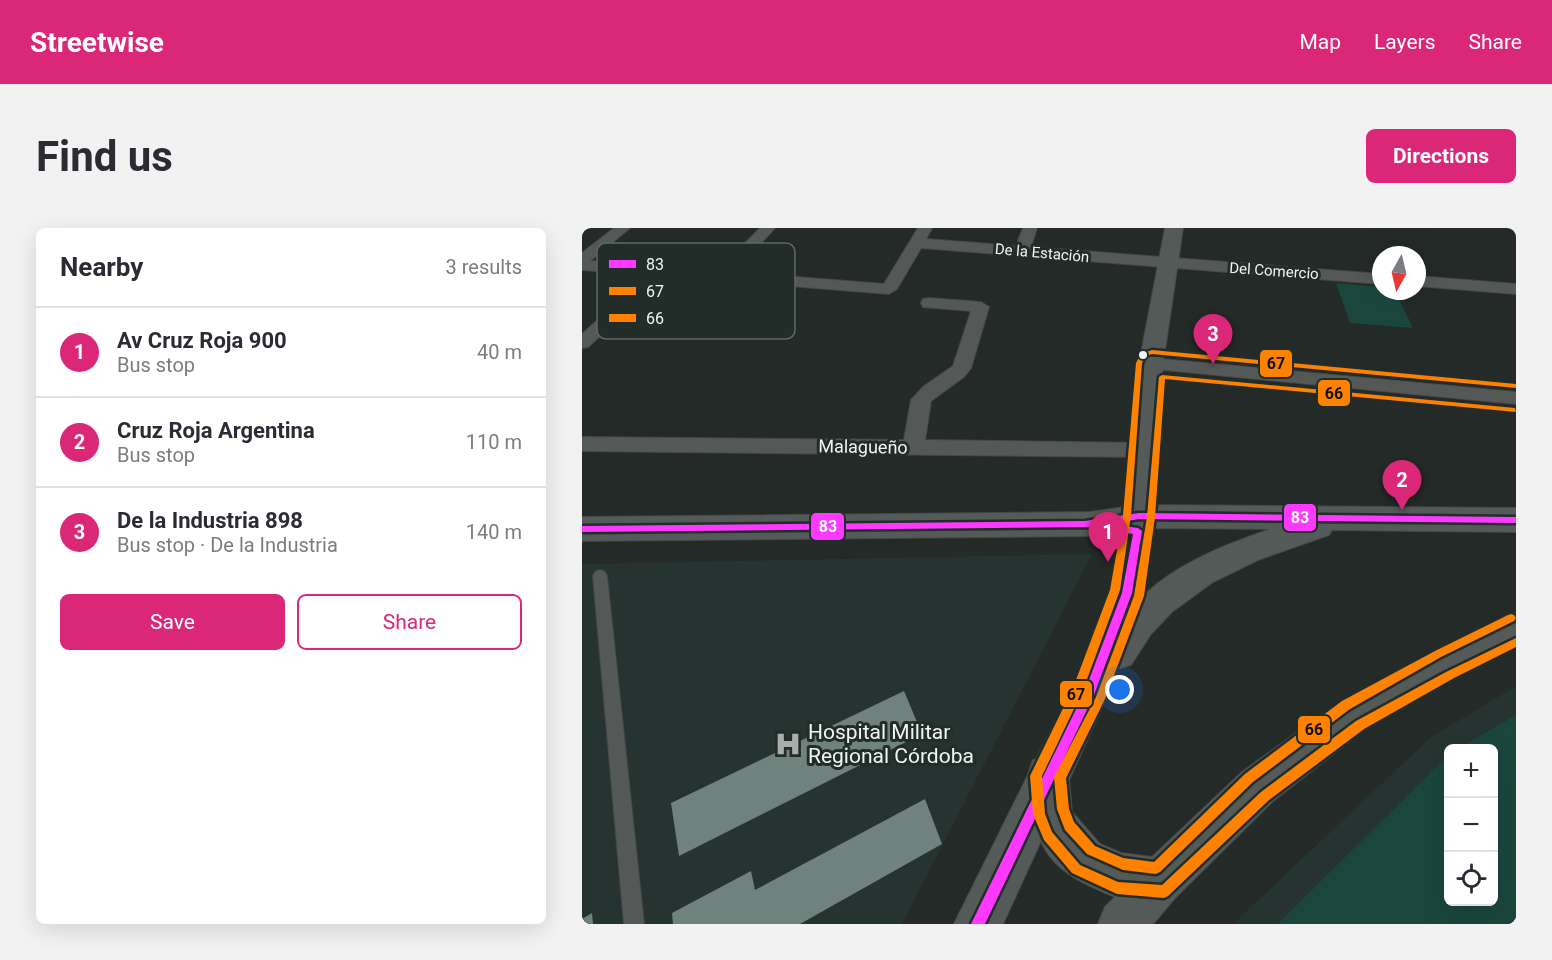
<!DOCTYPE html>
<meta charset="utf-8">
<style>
body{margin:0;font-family:Roboto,sans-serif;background:#f2f2f3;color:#2b2b33}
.controls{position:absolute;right:18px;bottom:18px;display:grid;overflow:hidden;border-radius:9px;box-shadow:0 6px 24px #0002}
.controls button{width:54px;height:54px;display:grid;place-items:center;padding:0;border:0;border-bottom:2px solid #e1e1e2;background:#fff;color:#2b2b33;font:30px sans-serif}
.compass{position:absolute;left:790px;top:18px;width:54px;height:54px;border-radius:50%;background:#fff;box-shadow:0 6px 24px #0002;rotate:188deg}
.you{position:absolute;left:538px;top:462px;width:21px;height:21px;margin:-15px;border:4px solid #fff;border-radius:50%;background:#1a73e8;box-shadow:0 0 0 9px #1a73e833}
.badge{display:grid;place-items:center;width:39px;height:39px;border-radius:50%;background:#db2777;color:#fff;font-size:20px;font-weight:700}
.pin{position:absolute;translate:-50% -50px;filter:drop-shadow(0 2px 3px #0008)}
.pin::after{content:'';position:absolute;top:32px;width:21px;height:18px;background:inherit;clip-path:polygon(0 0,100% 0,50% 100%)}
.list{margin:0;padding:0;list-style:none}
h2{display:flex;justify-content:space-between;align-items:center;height:78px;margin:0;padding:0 24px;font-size:26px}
h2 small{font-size:20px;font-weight:400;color:#7c7c81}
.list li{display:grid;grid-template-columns:39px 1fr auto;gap:18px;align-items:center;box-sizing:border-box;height:90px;padding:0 24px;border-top:2px solid #e1e1e2}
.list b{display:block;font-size:22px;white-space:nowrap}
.list p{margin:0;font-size:20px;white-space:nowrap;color:#7c7c81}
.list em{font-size:20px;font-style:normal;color:#7c7c81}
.actions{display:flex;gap:12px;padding:18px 24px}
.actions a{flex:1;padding:14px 0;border:2px solid #db2777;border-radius:9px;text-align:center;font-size:21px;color:#db2777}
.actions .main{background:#db2777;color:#fff}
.icon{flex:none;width:33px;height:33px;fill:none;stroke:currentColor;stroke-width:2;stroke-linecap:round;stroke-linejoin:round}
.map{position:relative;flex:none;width:934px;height:696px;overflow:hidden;border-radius:9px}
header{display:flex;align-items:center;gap:36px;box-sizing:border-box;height:84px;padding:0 30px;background:#db2777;color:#fff}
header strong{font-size:28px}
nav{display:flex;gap:33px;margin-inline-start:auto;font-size:21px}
.intro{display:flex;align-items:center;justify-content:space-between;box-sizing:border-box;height:144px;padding:0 36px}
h1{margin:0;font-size:42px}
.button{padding:15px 27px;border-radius:9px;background:#db2777;color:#fff;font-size:21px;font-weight:700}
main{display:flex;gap:36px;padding:0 36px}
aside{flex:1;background:#fff;border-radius:9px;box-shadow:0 6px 24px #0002}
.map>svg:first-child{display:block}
.built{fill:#253431;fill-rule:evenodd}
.green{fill:#1b463d}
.building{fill:#70827d}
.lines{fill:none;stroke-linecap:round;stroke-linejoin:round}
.service-casing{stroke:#434746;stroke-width:2}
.minor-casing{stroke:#434746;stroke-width:2}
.secondary-casing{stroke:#434746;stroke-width:2}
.service{fill:#545857;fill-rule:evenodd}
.minor{fill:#545857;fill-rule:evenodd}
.secondary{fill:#535a58;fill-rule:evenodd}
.bus-1-casing{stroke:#222c29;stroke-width:5}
.bus-2-casing{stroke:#222c29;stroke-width:5}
.bus-3-casing{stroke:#222c29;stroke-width:5}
.bus-1{fill:#fe39ff;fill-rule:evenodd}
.bus-2{fill:#ff8100;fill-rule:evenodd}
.bus-3{fill:#ff8100;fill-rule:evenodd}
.bus-dot{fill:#eef5f3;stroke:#222c29;stroke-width:2}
.labels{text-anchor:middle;stroke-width:6;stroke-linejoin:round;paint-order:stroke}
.far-street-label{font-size:15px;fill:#eef5f3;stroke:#222c29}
.street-label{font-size:18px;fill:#eef5f3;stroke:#222c29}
.near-poi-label{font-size:21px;fill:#eef5f3;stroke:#222c29;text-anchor:start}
.key{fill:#222c29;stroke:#5f6866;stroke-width:1.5}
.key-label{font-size:16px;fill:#eef5f3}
.line-badge{stroke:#222c29;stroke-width:2}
.badge-label{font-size:16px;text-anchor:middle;font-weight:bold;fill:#fff}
.pale-badge-label{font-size:16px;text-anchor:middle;font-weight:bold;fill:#111}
</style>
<header>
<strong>Streetwise</strong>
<nav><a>Map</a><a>Layers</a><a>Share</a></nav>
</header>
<div class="intro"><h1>Find us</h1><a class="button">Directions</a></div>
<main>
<aside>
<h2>Nearby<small>3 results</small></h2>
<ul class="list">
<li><span class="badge">1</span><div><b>Av Cruz Roja 900</b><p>Bus stop</p></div><em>40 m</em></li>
<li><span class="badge">2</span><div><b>Cruz Roja Argentina</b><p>Bus stop</p></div><em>110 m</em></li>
<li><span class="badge">3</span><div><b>De la Industria 898</b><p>Bus stop · De la Industria</p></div><em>140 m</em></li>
</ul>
<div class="actions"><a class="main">Save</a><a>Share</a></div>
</aside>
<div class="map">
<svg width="934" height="696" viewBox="0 0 934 696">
<rect width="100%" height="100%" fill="#242a28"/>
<g class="built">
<path d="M510,326L320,696H0V336Z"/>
<path d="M934,458V696H651L848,510ZM867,520H912V674H867Z"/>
</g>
<g class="green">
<path d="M754,55L799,59V63H813L831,100L768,95Z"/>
<path d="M934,487V696H696L866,527L867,674H912V520H877Z"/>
</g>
<g class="building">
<path d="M322,463L340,506L97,628L89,575Z"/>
<path d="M343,571L360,616L218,696H91L90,685L169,643L173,662Z"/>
<path d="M10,685L11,696H0V691Z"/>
</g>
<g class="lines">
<g class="service-casing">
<path id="service" d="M18,342L23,344L25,348L62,696H42L11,348L13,344Z"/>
</g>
<g class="minor-casing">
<g id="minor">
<path d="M32,0H48L8,33L136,43L178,0H193L152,44L302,56L336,0H350L344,11L434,18L441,0H455L449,19L799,46V56L339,20L315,61L307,66L83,48L6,119L0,120V106L66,47L0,42V25Z"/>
<path d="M835,48L934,56V66L835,58Z"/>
<path d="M347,70L399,74L407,79L389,140L382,149L349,173L343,212L562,215L570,217L573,222L570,227L562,229L0,223V209L322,212L329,172L342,158L371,138L389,83L341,79L339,75L341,71Z"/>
<path d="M569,130L934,164V176L562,140L560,136L562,132Z"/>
</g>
</g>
<g class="secondary-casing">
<path id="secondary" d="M583,0H601L581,136L573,277L934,280V304L750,302L747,307L676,332L631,354L590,384L569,406L549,437L535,441L526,467L487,552L490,584L518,616L539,625L570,629L660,544L757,474L849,424L934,385V418L875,448L785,500L690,574L594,669L571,696H516L523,679L533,669C504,657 472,644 459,613L421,696H372L445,549L451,532L454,531L491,459L528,365L539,303L508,308L0,313V289L508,284L543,279L557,136ZM571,300L689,301C644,316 596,335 561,368Z"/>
</g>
<use href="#service" class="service"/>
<use href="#minor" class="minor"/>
<use href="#secondary" class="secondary"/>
<g class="bus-1-casing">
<path id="bus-1" d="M557,285L934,289V295L557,291L528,296L556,300L560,303L550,365L512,467L403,696H389L502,465L540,365L551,306L508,299L0,304V298L503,293Z"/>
</g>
<g class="bus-2-casing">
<path id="bus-2" d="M570,122L934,156V160L570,126L564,128L560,135L549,287L538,362L501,462L460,548L463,586L470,604L498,637L536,654L580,657L679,564L774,493L864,444L934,410V419L872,450L782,501L687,572L586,668L582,670L535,666L490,645L462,612L451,586L448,548L491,460L528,362L541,287L554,135L559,126Z"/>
</g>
<g class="bus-3-casing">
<path id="bus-3" d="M580,147L933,180L934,184L583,151L573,289L562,368L523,471L484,550L487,581L492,594L513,618L541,630L572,634L663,546L760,473L853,423L926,387L929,386L932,387L934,390L932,393L859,429L768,481L671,554L578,644L574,646L541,642L505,626L483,602L475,581L472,549L514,469L552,368L565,289L577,149Z"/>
</g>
<use href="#bus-1" class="bus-1"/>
<use href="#bus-2" class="bus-2"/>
<use href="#bus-3" class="bus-3"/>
</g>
<defs>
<g id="hospital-bare" transform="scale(2.07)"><path d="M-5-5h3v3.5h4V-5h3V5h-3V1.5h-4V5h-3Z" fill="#a7aeac" stroke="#222c29" stroke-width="2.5" paint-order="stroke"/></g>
</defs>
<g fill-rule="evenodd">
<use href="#hospital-bare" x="206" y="516"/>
</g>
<circle class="bus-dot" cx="561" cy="127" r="5"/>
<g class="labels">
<g class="far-street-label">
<text transform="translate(460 25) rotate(5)" y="5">De la Estación</text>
<text transform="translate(692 43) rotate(4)" y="5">Del Comercio</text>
</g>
<g class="street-label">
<text transform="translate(281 219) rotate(1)" y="6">Malagueño</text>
</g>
<g class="near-poi-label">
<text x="226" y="511">Hospital Militar<tspan x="226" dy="24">Regional Córdoba</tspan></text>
</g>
</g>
<rect x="15" y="15" width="198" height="96" rx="9" class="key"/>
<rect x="27" y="32" width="27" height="8" fill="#fe39ff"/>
<rect x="27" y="59" width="27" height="8" fill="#ff8100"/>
<rect x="27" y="86" width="27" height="8" fill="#ff8100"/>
<g class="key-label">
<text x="64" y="42">83</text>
<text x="64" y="69">67</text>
<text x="64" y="96">66</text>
</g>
<g class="line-badge">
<rect x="677" y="121" width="34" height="29" rx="6" fill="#ff8100"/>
<rect x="735" y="151" width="34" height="28" rx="6" fill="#ff8100"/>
<rect x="701" y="275" width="34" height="29" rx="6" fill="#fe39ff"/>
<rect x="228" y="284" width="35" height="29" rx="6" fill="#fe39ff"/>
<rect x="477" y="452" width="34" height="28" rx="6" fill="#ff8100"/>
<rect x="715" y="487" width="34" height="29" rx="6" fill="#ff8100"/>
</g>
<g class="badge-label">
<text x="718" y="295">83</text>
<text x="246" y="304">83</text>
</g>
<g class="pale-badge-label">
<text x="694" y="141">67</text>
<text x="752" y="171">66</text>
<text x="494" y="472">67</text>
<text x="732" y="507">66</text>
</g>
</svg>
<div class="controls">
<button>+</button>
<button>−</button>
<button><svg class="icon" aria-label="locate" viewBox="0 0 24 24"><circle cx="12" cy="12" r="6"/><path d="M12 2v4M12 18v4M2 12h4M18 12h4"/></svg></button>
</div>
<svg class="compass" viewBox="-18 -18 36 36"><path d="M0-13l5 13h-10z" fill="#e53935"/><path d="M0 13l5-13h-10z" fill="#7c7c81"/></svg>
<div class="you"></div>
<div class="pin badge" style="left:526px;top:334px">1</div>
<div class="pin badge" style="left:820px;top:282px">2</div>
<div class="pin badge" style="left:631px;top:136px">3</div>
</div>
</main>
